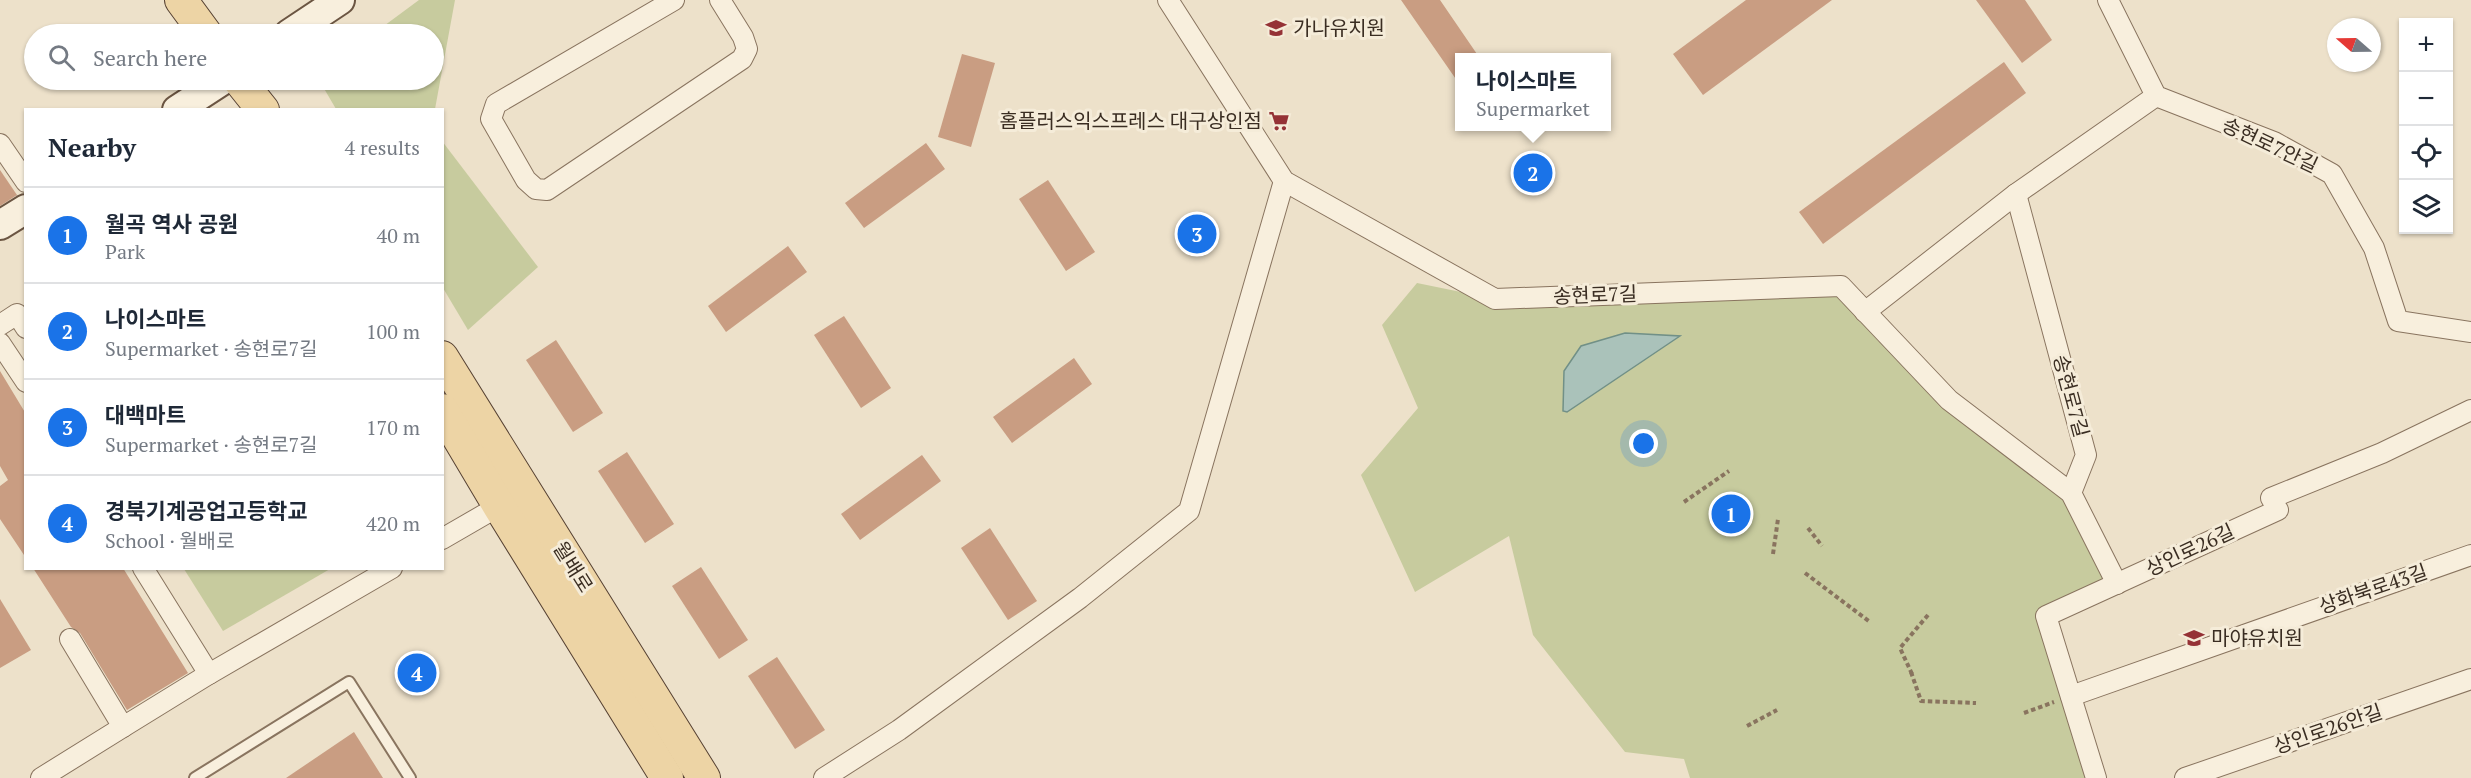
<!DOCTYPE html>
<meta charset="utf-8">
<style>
body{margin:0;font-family:"PT Serif","Noto Sans KR",serif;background:#f6f6f7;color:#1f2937}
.controls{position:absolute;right:18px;top:18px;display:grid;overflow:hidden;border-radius:0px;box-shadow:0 2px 4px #0004}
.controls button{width:54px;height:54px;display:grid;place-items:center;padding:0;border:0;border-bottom:2px solid #e0e1e3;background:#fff;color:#1f2937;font:30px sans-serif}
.compass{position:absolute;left:2327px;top:18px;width:54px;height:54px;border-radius:50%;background:#fff;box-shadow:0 2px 4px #0004;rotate:290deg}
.you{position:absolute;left:1644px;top:444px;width:21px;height:21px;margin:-15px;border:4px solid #fff;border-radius:50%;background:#1a73e8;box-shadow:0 0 0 9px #1a73e833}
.badge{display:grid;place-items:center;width:39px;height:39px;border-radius:50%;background:#1a73e8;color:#fff;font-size:20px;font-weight:700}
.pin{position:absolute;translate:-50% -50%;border:3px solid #fff;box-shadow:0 2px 6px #0006}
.popup{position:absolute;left:1455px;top:53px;width:156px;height:78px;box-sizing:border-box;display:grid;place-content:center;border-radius:0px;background:#fff;filter:drop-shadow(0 2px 4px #0005);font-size:20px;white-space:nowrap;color:#747a83}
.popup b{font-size:22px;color:#1f2937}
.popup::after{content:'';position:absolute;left:50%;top:100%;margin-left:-12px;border:12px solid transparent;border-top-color:#fff}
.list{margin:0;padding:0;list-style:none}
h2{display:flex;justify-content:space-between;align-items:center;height:78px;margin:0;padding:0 24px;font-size:26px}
h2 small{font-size:20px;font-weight:400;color:#747a83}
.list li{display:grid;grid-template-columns:39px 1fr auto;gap:18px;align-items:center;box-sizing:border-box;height:96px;padding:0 24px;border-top:2px solid #e0e1e3}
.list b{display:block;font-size:22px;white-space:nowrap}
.list p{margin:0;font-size:20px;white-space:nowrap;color:#747a83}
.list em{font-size:20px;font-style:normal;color:#747a83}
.icon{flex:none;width:33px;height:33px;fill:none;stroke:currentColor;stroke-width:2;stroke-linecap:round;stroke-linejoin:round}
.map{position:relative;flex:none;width:2471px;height:778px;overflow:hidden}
.search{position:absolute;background:#fff;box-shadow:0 2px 4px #0004;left:24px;top:24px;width:420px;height:66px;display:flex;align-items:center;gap:15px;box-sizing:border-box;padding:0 21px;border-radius:33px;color:#747a83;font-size:22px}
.panel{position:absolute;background:#fff;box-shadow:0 2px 4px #0004;left:24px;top:108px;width:420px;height:462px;border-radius:0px}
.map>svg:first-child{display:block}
.green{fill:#c7cb9e}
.water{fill:#aac2ba;stroke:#719087;stroke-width:1.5}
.building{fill:#c99d82}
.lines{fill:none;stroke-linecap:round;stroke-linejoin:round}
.lane-casing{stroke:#89745f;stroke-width:14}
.street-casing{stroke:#89745f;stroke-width:22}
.secondary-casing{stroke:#6b5542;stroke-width:32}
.primary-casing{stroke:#574233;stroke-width:34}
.path{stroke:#89745f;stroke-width:4;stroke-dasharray:4.5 3;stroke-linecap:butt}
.lane{stroke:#f8efdd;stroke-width:10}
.street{stroke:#f8efdd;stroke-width:20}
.secondary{stroke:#f8efdd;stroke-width:28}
.primary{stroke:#edd4a5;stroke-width:32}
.labels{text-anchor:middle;stroke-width:6;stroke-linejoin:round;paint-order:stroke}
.poi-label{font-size:20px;fill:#3a2d22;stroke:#f5ecd9;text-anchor:start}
.street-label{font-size:20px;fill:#3a2d22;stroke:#f5ecd9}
</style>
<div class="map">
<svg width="2471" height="778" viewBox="0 0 2471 778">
<rect width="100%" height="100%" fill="#ede1ca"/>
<g class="green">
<path d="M419,0H455L435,109H336L319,80H434V34H373Z"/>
<path d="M442,141L538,267L468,330L443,288Z"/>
<path d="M1417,283L1495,299L1841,286L1949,400L2071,493L2117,584L2046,617L2096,778H1690L1684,759L1625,752L1533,635L1509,536L1415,592L1361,475L1418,408L1382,325Z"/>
<path d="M184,569H330L223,631Z"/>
</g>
<path class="water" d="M1625,333L1680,336L1567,412L1563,411L1564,371L1581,346Z"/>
<g class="building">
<path d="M1401,0H1440L1479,57H1460V85Z"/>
<path d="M1746,0H1832L1703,95L1673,54Z"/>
<path d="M1976,0H2025L2052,40L2022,63Z"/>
<path d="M962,54L995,63L971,147L938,137Z"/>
<path d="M2004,62L2026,93L1823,244L1799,212Z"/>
<path d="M926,143L945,169L864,228L845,203Z"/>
<path d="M0,170L17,195L0,206Z"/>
<path d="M1048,180L1095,252L1066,271L1019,199Z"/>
<path d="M788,246L807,272L726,332L708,306Z"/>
<path d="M844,316L891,388L861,408L814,335Z"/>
<path d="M556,340L603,413L573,432L526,360Z"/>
<path d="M1074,358L1092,384L1012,443L993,417Z"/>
<path d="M0,371L26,414V558L0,519V486L8,480L0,466Z"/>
<path d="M627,452L674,524L645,543L598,471Z"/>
<path d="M922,455L941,481L860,540L841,514Z"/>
<path d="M990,528L1037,601L1008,620L961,548Z"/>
<path d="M701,567L748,640L719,659L672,586Z"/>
<path d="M33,568H123L188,673L127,710L80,633L71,627Z"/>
<path d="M0,599L31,650L0,668Z"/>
<path d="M777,657L825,730L795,749L748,676Z"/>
<path d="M354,732L383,778H286Z"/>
</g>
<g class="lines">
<g class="lane-casing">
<path id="lane" d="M195,778L349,682L410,778"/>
</g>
<g class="street-casing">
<g id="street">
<path d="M674,0L496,104L491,119L526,180L536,189L547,190L742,59L747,49L743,37L720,0"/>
<path d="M1168,0L1284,181L1495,299L1841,286L1949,400L2071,493L2117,584"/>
<path d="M2108,0L2156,96L2274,142L2332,174L2374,248L2398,321L2471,332"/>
<path d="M0,144L26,182"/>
<path d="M2016,194L2086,455L2071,493"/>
<path d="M1865,312L2016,194L2156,96"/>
<path d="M0,325L17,314L26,328"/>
<path d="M0,343L26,382"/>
<path d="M442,539L499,506"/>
<path d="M143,568L209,674"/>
<path d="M70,639L123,727L209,674L392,568"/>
<path d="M2071,696L2471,555"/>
<path d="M41,778L123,727"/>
<path d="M824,778L899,730L1080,598L1189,511L1284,181"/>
<path d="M2096,778L2046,616L2278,510L2271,498L2382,453L2471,410"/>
<path d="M2185,778L2471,679"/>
</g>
</g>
<g class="secondary-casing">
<g id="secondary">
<path d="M289,34L340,0"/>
<path d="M177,110L223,80"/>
<path d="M0,225L26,209"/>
</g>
</g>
<g class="primary-casing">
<g id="primary">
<path d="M181,0L206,34"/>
<path d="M239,80L263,110"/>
<path d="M442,357L704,778"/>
<path d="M442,410L499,506L667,778"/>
</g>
</g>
<g class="path">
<path d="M1684,502L1729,471"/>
<path d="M1808,528L1822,546"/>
<path d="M1773,554L1778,519"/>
<path d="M1805,573L1870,622"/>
<path d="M1911,672L1921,701L1976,703"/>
<path d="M1912,674L1900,648L1928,615"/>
<path d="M2024,713L2054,702"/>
<path d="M1747,726L1777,710"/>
</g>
<use href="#lane" class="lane"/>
<use href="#street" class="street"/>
<use href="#secondary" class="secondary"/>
<use href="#primary" class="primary"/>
</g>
<defs>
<g id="school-bare" transform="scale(1.62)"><path d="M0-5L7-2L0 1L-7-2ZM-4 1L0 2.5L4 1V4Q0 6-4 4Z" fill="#953236" stroke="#f5ecd9" stroke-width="2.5" paint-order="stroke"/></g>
<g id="supermarket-bare" transform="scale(1.62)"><path d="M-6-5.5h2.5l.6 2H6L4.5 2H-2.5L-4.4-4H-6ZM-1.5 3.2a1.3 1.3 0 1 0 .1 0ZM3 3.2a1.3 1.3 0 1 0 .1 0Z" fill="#953236" stroke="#f5ecd9" stroke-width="2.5" paint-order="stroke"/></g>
</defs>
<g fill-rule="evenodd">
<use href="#school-bare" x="1276" y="28"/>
<use href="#supermarket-bare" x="1279" y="121"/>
<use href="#school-bare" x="2194" y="638"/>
</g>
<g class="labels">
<g class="poi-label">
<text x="1293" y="35">가나유치원</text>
<text x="1262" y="128" text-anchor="end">홈플러스익스프레스 대구상인점</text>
<text x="2211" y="645">마야유치원</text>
</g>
<g class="street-label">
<text transform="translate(2270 145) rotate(25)" y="7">송현로7안길</text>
<text transform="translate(1595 295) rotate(-2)" y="7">송현로7길</text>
<text transform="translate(2071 396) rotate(75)" y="7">송현로7길</text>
<text transform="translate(2190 550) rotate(-25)" y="7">상인로26길</text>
<text transform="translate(573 567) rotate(58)" y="7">월배로</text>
<text transform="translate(2373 589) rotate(-19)" y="7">상화북로43길</text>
<text transform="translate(2328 729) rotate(-19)" y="7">상인로26안길</text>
</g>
</g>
</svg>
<div class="controls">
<button>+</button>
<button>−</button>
<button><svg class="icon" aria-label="locate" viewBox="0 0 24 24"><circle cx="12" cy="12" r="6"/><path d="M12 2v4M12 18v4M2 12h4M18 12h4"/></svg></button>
<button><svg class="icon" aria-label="layers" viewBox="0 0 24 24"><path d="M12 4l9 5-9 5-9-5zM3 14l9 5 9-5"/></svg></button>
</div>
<svg class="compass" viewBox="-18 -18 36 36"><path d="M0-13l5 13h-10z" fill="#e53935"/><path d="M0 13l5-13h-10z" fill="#747a83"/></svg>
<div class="you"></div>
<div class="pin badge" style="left:1731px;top:514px">1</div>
<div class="pin badge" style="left:1533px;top:173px">2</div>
<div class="popup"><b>나이스마트</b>Supermarket</div>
<div class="pin badge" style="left:1197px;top:234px">3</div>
<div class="pin badge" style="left:417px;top:673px">4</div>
<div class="search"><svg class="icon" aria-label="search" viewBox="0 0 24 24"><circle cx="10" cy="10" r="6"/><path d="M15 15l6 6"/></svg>Search here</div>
<section class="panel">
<h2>Nearby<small>4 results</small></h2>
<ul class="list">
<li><span class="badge">1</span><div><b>월곡 역사 공원</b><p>Park</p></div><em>40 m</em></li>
<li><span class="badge">2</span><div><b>나이스마트</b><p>Supermarket · 송현로7길</p></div><em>100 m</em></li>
<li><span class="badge">3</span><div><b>대백마트</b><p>Supermarket · 송현로7길</p></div><em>170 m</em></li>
<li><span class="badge">4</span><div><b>경북기계공업고등학교</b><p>School · 월배로</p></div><em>420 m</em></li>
</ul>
</section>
</div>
